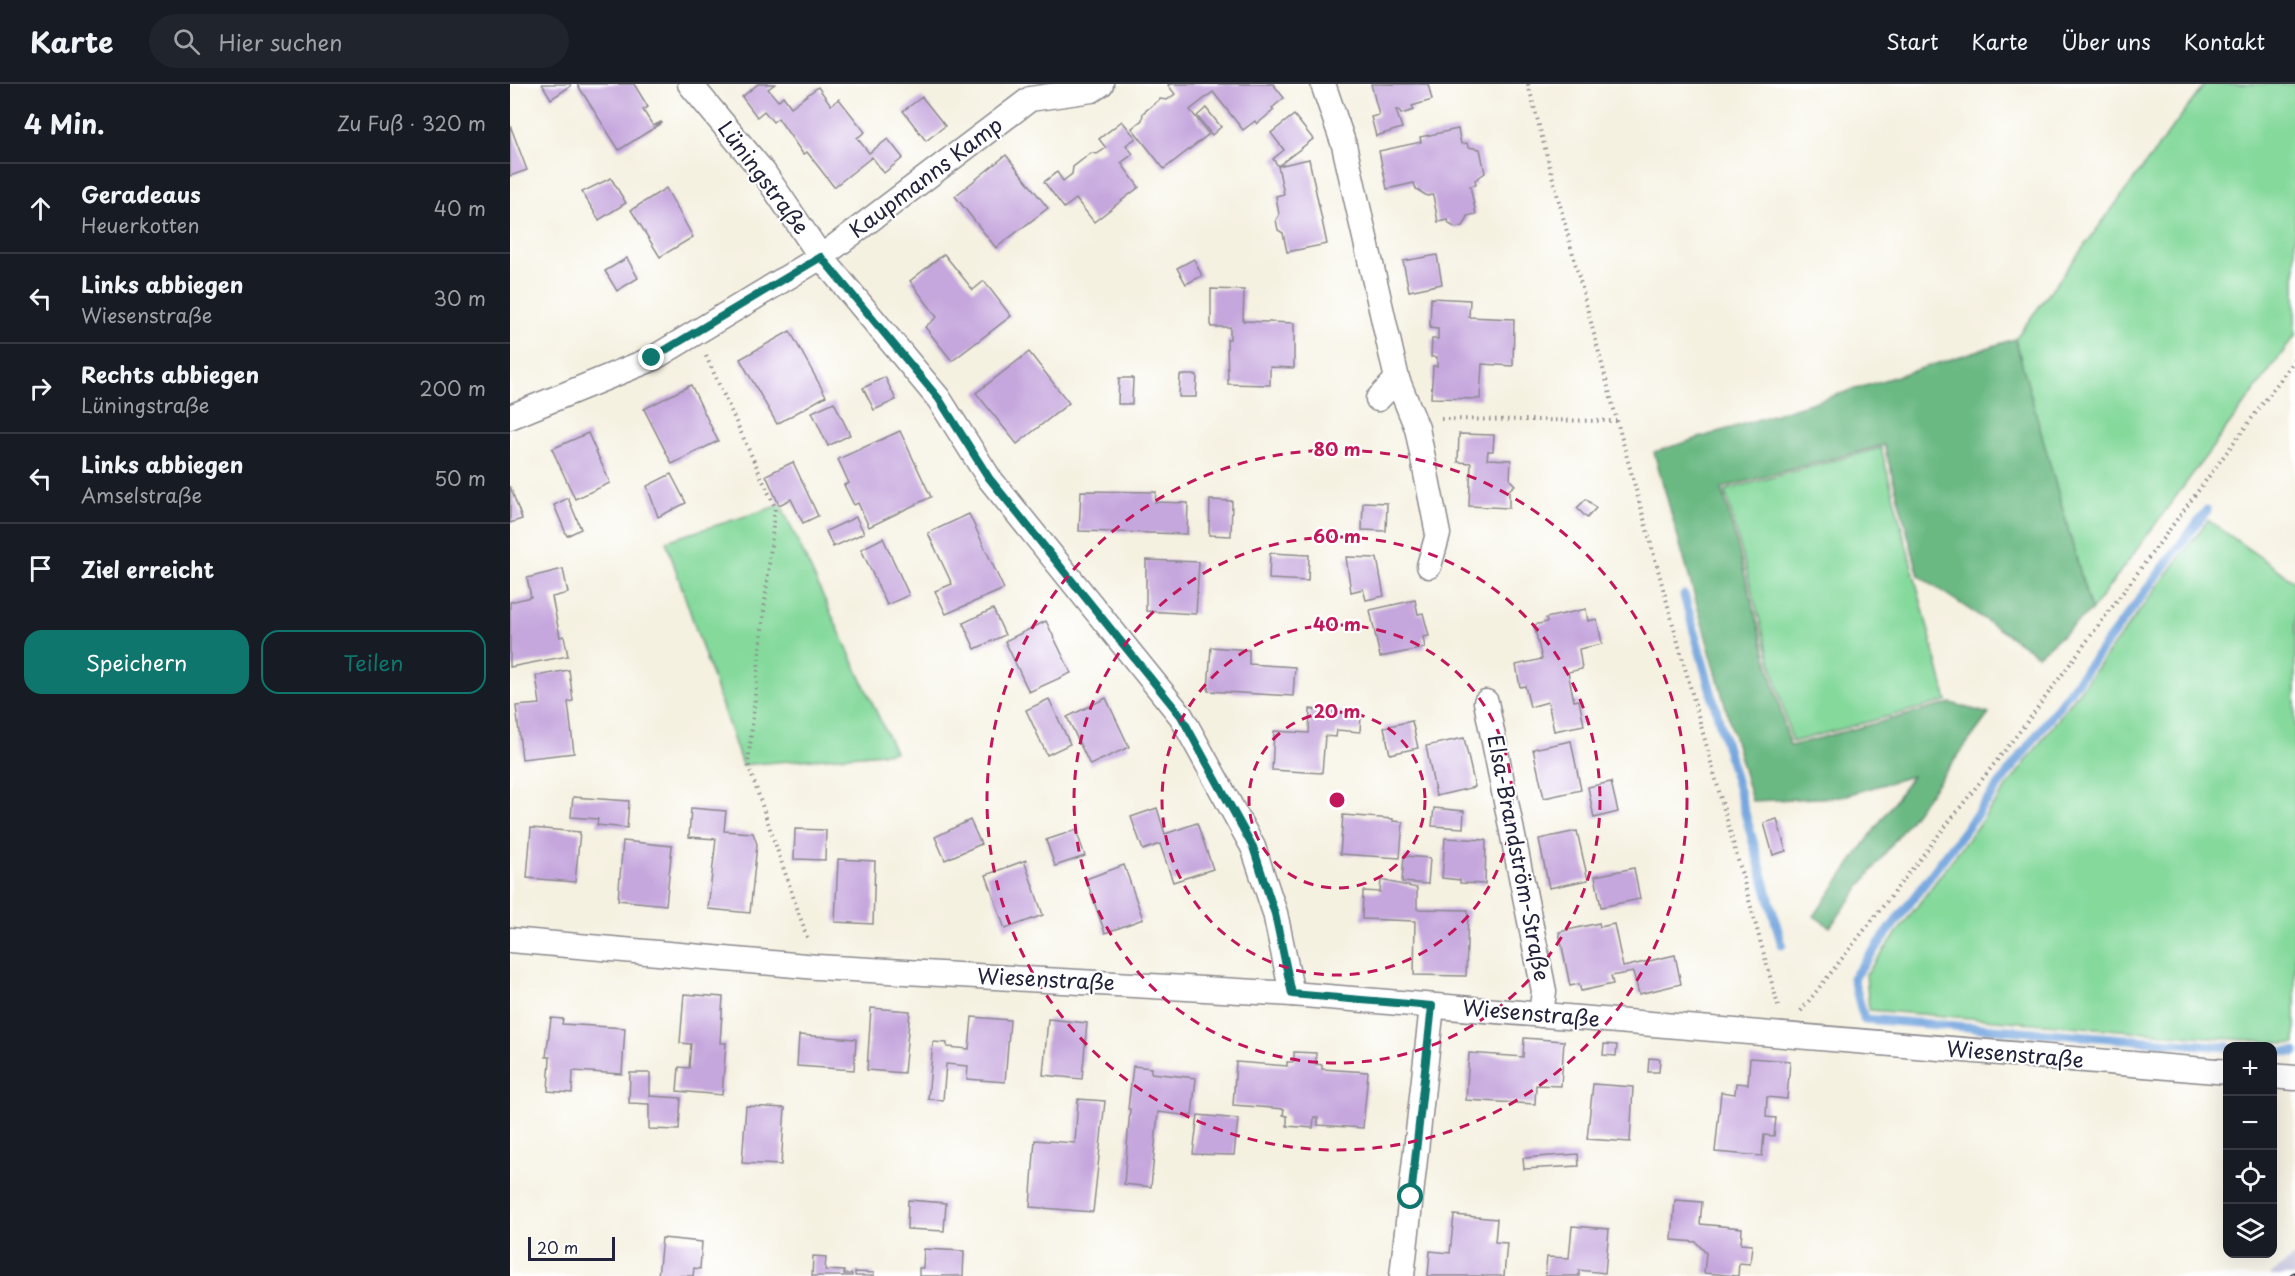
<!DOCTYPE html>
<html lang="de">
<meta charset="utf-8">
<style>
body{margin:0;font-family:"Playpen Sans",sans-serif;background:#20242c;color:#f1f3f6}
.controls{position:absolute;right:18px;bottom:18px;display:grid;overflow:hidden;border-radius:12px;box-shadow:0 6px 24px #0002}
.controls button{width:54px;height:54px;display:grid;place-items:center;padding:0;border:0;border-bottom:2px solid #363941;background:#171b24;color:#f1f3f6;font:30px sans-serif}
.scale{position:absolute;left:18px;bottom:15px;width:87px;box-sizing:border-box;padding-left:6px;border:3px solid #22223b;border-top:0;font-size:16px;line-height:21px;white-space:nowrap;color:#22223b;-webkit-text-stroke:4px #fff;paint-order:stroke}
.stop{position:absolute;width:18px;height:18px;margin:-14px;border:4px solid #0f766e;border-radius:50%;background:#fff}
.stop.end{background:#0f766e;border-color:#fff;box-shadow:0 2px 6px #0008}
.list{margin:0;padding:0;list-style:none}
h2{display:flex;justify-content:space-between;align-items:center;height:78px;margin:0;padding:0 24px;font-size:26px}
h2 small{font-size:20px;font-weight:400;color:#9ea1a6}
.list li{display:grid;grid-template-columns:39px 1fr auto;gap:18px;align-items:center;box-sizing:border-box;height:90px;padding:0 24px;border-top:2px solid #363941}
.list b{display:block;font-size:22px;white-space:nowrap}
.list p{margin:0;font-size:20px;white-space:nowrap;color:#9ea1a6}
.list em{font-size:20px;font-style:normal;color:#9ea1a6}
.actions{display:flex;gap:12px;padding:18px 24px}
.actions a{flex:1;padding:14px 0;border:2px solid #0f766e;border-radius:18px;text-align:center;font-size:21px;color:#0f766e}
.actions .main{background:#0f766e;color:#fff}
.icon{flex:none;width:33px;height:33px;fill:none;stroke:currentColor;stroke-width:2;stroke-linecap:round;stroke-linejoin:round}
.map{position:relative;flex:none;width:1785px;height:1192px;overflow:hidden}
header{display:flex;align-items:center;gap:36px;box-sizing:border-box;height:84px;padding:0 30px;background:#171b24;border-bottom:2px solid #363941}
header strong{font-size:28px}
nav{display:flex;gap:33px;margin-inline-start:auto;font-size:21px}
.search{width:420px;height:54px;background:#20242c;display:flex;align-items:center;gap:15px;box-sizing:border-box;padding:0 21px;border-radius:33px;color:#9ea1a6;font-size:22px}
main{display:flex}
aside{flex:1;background:#171b24}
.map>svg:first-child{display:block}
.industrial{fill:#c2c1dc}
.green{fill:#84d99b;stroke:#537e6b;stroke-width:1.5}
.forest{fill:#6bb983;stroke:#466e5f;stroke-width:1.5}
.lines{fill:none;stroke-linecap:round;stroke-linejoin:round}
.stream{stroke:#73a5de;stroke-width:9}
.building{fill:#c5a6dd}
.minor-casing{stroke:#8c8a8e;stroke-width:27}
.path{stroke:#8c8a8e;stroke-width:4;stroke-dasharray:1.5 4.5;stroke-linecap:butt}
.minor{stroke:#fff;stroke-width:24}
.rail-casing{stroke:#22223b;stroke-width:7}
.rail{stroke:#fff;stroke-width:4.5;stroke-dasharray:14;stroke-linecap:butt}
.route{stroke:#0f766e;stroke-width:8}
.ring{fill:none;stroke:#c2185b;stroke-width:3;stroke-dasharray:10 8}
.labels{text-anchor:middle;stroke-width:4.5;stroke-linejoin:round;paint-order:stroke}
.street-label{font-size:21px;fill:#22223b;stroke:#fff}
.centre{fill:#c2185b;stroke:#fff;stroke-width:3}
.ring-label{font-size:18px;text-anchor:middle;font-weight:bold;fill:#c2185b;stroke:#fff;stroke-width:4.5;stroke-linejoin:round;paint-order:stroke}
</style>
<header>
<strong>Karte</strong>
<div class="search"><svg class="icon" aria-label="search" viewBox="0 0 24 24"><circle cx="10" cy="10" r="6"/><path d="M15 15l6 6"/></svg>Hier suchen</div>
<nav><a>Start</a><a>Karte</a><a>Über uns</a><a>Kontakt</a></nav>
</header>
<main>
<aside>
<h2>4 Min.<small>Zu Fuß · 320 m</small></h2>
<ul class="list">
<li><svg class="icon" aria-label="ahead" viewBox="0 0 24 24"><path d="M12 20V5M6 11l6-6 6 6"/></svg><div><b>Geradeaus</b><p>Heuerkotten</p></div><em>40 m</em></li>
<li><svg class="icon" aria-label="left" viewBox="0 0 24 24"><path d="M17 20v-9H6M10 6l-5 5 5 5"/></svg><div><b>Links abbiegen</b><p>Wiesenstraße</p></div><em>30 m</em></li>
<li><svg class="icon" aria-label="right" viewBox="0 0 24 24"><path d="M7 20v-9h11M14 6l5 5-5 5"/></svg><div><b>Rechts abbiegen</b><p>Lüningstraße</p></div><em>200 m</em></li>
<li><svg class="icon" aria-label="left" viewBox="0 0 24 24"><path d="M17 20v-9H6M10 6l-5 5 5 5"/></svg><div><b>Links abbiegen</b><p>Amselstraße</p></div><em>50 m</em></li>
<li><svg class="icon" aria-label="arrive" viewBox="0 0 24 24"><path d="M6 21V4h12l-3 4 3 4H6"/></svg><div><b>Ziel erreicht</b></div></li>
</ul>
<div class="actions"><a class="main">Speichern</a><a>Teilen</a></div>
</aside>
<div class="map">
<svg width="1785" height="1192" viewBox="0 0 1785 1192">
<rect width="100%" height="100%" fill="#fff"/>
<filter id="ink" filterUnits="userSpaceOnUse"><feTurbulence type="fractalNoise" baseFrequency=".0167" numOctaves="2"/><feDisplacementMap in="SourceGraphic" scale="12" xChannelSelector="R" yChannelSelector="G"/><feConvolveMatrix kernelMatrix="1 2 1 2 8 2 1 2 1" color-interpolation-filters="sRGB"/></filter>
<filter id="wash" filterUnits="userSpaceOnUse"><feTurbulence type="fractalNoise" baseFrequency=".008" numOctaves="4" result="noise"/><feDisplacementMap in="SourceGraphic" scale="24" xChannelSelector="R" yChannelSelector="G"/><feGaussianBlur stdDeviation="1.35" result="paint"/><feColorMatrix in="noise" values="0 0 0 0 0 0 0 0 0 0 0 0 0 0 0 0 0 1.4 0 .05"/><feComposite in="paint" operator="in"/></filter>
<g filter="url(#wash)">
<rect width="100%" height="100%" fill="#f5f1e1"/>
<path class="industrial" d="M1785,1172V1192H1759Z"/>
<g class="green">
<path d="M1695,0H1785V252L1581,527L1505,255Z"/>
<path d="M1371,364L1437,617L1282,658L1215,406Z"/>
<path d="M271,421L385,668L232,681L156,457Z"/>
<path d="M1698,436L1785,498V960L1359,926L1356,890Z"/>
</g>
<path class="forest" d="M1505,255L1581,527L1528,571L1409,492L1374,361L1212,404L1280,662L1441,619L1479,630L1320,843L1304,832L1402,692L1330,713L1242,717L1144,368Z"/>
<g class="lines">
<g class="stream">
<path d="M1697,426L1343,894L1354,935L1718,963"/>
<path d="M1174,511L1272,861"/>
<path d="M1762,967L1785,968"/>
</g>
</g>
<g id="blocks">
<g class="building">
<path d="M32,0H60L61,2L41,15Z"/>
<path d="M67,0H124L138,23L133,26L143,42L151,38L152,39L109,66Z"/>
<path d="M248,0H265L258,5L268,17L273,12L281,23L308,3L321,21L329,15L355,48L347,54L359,69L378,55L393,74L374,89L362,73L324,103L297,68L293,70L268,34L263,38L254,27L247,33L232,13Z"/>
<path d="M660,0H763L774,14L762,24L764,26L747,40L745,37L733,46L703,8L680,26L699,50L654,85L622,44L632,36L633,29L650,15L657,16L665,10L658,1Z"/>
<path d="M861,0H918L922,16L902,22L904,26L891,30L889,26H886L892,44L866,52L861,33L869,31Z"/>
<path d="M412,13L435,42L416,57L393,27Z"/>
<path d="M696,24L711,43L702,51L687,32Z"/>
<path d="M784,31L803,55L768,82L763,75L774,66L761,49Z"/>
<path d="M612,37L626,54L616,61L623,70L611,79L629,103L584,138L566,115L554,124L534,98L547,88L553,97L562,90L563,83L581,69L587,70L596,64L589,55Z"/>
<path d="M0,41L17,86L0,92Z"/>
<path d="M948,45L951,60L957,59L958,63L970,65L975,89L965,96L966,101L960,102L966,130L957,132V136L953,142L946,144L939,140L938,136L928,138L923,111L917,112L906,105L904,99L877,105L869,67L911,58L910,53Z"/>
<path d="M496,71L538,124L486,164L445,112Z"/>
<path d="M799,75L817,160L777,168L773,149L768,146L766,136L769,131L766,112L774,110L768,82Z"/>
<path d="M101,94L116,119L89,136L72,108Z"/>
<path d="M156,104L183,153L150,173L121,126Z"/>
<path d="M434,170L463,206L474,197L501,232L442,277L415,243L427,233L400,197Z"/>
<path d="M927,171L932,200L899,207L893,177Z"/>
<path d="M117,174L128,194L107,207L95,187Z"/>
<path d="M684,175L692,192L676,200L667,184Z"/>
<path d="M701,205L734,206L733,237L784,239V284L760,283V301L718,300L717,255H720V243H701Z"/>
<path d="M921,214L960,216L959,233L1004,235L1003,282L972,280L970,315L921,314L923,282H927V273H921L922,255H928V245L920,244Z"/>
<path d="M280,247L316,312L267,340L230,275Z"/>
<path d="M519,268L559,319L507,360L466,309Z"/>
<path d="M670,291H687L686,313H669Z"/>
<path d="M375,293L386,316L364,326L353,304Z"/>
<path d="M609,294H623L622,320H608Z"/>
<path d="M181,301L208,357L162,380L134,325Z"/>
<path d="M324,318L340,351L318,362L302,328Z"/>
<path d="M390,347L421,413L359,443L348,419L344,421L334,401L339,399L328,375Z"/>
<path d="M78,349L100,399L65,415L42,365Z"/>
<path d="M949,350L984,351L983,367H978L977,375L1001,376L1000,396L1005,401L999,406V424L959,422L961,379L948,378Z"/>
<path d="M283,378L308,432L293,439L281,415L269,421L256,391Z"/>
<path d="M161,390L176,419L148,433L137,402Z"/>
<path d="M0,402L12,435L0,439Z"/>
<path d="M571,407L646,408L645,418L678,419L677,450L569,447Z"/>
<path d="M58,414L71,445L57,452L44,421Z"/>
<path d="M1076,415L1086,424L1077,434L1067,424Z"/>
<path d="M700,416L722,417L721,452L699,451Z"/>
<path d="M853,418L877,419L876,447L852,446Z"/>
<path d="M459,430L494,505L436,530L425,507L442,500L418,449Z"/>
<path d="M346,433L354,449L323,463L316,447Z"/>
<path d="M373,454L399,511L377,521L351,465Z"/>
<path d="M760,469L799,471L798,497L759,495Z"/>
<path d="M836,473L867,474L874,512L856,516L853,505L841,508Z"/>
<path d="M636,476L689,478L686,530L636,527Z"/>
<path d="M53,485L58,509L42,513L50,553L54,552L58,572L0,583V518L21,513L17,494Z"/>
<path d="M905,516L908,530L913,529L919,552L913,553L915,564L870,573L860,526Z"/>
<path d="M483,525L495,551L465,565L453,539Z"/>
<path d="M1076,525L1078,537L1087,535L1092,560L1069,565L1072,585L1058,588L1064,617L1069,616L1074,641L1044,647L1038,618L1020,623L1015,602L1010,603L1006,581L1032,575L1024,541L1037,538L1036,534Z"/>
<path d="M536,537L561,589L519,608L495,557Z"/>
<path d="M701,563L739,566V580L785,583L783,612L698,607Z"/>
<path d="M59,586L63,617L58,618L64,669L12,675L6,622L30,620L26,592Z"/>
<path d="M596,614L619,663L580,681L557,633Z"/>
<path d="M539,615L560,660L537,671L516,626Z"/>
<path d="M800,625L851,631L850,648L827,646L826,653L815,652L812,689L762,686L764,647L799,649Z"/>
<path d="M902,637L908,664L880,670L874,643Z"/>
<path d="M954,654L965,703L926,712L916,662Z"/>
<path d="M1061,657L1071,706L1034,714L1023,665Z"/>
<path d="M1101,698L1108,728L1084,734L1078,703Z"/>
<path d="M63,713L119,717L117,744L87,741L88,735L61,733Z"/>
<path d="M181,724L216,727L214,747L243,749L247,760L240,829L198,825L206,755L179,753Z"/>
<path d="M647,724L655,750L687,739L703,785L663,798L650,760L633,766L621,733Z"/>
<path d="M924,724L954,727L953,744L922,742Z"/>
<path d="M833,731L883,735V737L893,738L890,774L830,770Z"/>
<path d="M1267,735L1276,767L1263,771L1254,739Z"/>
<path d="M460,736L471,760L435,776L425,753Z"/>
<path d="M21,744L70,748L65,798L17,794Z"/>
<path d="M285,745L316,746L315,776L284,775Z"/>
<path d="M566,746L575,772L545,782L536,756Z"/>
<path d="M1067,747L1078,796L1039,804L1029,755Z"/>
<path d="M935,754L976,756L975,800L950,799V796L932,794Z"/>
<path d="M113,757L162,762L156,821L108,816Z"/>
<path d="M894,772L920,774L918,800L892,798Z"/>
<path d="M328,775L365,777L363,840L325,838Z"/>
<path d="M516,776L515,779L533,831L495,845L476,791Z"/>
<path d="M614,781L633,835L595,849L576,795Z"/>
<path d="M1124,784L1130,815L1091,823L1085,792Z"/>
<path d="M871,796L907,804V825L958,826L956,892L904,891L905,837L852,835L853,807L870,808Z"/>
<path d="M1089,839L1090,843L1104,840L1113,883L1165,871L1171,900L1129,910L1123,888L1101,892L1103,900L1071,907L1069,900L1060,902L1049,848Z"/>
<path d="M174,910L213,913L210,959H216L212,1011L167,1007L169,983L179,984L181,960L170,959Z"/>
<path d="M361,924L400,927L394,989L357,986Z"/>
<path d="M462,933L500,936L495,998L457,995L458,982L436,980L433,1016L418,1015L423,958L437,959V963L459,965Z"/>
<path d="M41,934L53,935L52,940L115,944L112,990L63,987L62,1009L38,1007L40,973H36Z"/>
<path d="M538,935L577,939L572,995L533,991Z"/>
<path d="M289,951L346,955L344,986L287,982Z"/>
<path d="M1014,954L1054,957L1051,1002L1026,1001L1025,1020L956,1016L959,969L1013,973Z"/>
<path d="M1094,960L1107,961L1106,972L1093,971Z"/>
<path d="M784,968L806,969V980L812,981V985L858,988L853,1044L808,1041V1034L804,1033L803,1044L777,1042V1032L773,1031L774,1025L723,1021L726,978L777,982V978H784Z"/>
<path d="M1139,974L1150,975L1149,988H1138Z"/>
<path d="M1240,974L1280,977L1277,1015L1257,1013L1256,1033L1266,1034L1264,1052L1254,1051L1252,1072L1205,1068L1211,1008L1225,1010L1226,999L1238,1000Z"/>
<path d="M623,982L641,984V989L686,994L682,1032L648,1028L641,1103L614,1100L620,1025H618Z"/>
<path d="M120,989H140V1012L171,1014L169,1046L139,1045V1020L119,1019Z"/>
<path d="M1083,1000L1123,1003L1120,1058L1077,1055Z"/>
<path d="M568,1015L595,1017L583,1128L520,1123L525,1056L565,1059Z"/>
<path d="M236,1022L275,1024L271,1081L232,1079Z"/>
<path d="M688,1031L728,1035L724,1071L683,1070Z"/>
<path d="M1068,1070L1069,1082L1014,1085L1013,1074Z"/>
<path d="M398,1116L436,1119L434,1147L397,1145Z"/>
<path d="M1165,1116L1192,1118L1190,1140L1232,1144L1231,1160L1242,1161L1240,1180L1229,1179L1228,1192L1194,1189L1196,1169L1186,1158L1162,1156Z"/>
<path d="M944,1131L987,1135L985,1158L997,1159L994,1192H918L920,1167L940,1169Z"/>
<path d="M1062,1142L1099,1145L1095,1189L1069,1186V1192H1035L1037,1173L1059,1174Z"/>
<path d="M152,1154L192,1158L190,1185L184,1184L183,1192H148Z"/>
<path d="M414,1165L454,1167L453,1192H409V1184H413Z"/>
<path d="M303,1172L316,1173L315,1186L334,1187V1190H342V1192H302Z"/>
<path d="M345,1188L364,1189V1192H345Z"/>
</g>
</g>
</g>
<g filter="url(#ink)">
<use href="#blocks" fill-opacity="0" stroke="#8c8a8e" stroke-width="1.5"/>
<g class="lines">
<g class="minor-casing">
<g id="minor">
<path d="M180,0L254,89L311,173L429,315L479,394L671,632L743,763L765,829L782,910"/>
<path d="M813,0L834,61L887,295L868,315"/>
<path d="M887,295L907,344L928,450L919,482"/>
<path d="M0,333L142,275L311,173L520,15L582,6L591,0"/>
<path d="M976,618L1034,907L1031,931"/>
<path d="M0,856L307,883L782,910L1718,988"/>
<path d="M1762,992L1785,994"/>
<path d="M892,1192L922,922"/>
</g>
</g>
<g class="path">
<path d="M1018,0L1107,337L1269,925"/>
<path d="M196,272L265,423L238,680L298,856"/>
<path d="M931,335L1107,337"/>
<path d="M1291,927L1517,638L1785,276"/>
</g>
<use href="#minor" class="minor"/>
<g class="rail-casing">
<path id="rail" d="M1783,1192L1785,1191"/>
</g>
<use href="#rail" class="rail"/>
</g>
</g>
<g class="lines" filter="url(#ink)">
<path class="route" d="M142,274L311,173L429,315L479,394L671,632L743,763L765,830L782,910L922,922L901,1113"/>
</g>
<g class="ring">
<circle cx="827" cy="716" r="88"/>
<circle cx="827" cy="716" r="175"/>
<circle cx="827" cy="716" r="263"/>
<circle cx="827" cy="716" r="350"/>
</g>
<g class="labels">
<g class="street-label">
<text transform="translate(253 94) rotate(53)" y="7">Lüningstraße</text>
<text transform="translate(416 94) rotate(-37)" y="7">Kaupmanns Kamp</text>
<text transform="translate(1008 774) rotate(79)" y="7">Elsa-Brandström-Straße</text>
<text transform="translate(536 896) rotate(3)" y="7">Wiesenstraße</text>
<text transform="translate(1021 930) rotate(5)" y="7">Wiesenstraße</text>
<text transform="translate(1505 971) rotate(5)" y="7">Wiesenstraße</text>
</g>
</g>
<circle cx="827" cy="716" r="9" class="centre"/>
<g class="ring-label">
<text x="827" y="372">80 m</text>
<text x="827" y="459">60 m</text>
<text x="827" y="547">40 m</text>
<text x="827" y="634">20 m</text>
</g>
</svg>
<div class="controls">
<button>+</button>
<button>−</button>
<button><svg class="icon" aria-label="locate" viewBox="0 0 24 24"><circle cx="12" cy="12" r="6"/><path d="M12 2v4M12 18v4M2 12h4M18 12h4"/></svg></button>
<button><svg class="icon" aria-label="layers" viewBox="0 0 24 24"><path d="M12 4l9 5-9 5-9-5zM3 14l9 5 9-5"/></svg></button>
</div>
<div class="scale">20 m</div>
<div class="stop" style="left:901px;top:1113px"></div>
<div class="stop end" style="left:142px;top:274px"></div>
</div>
</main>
